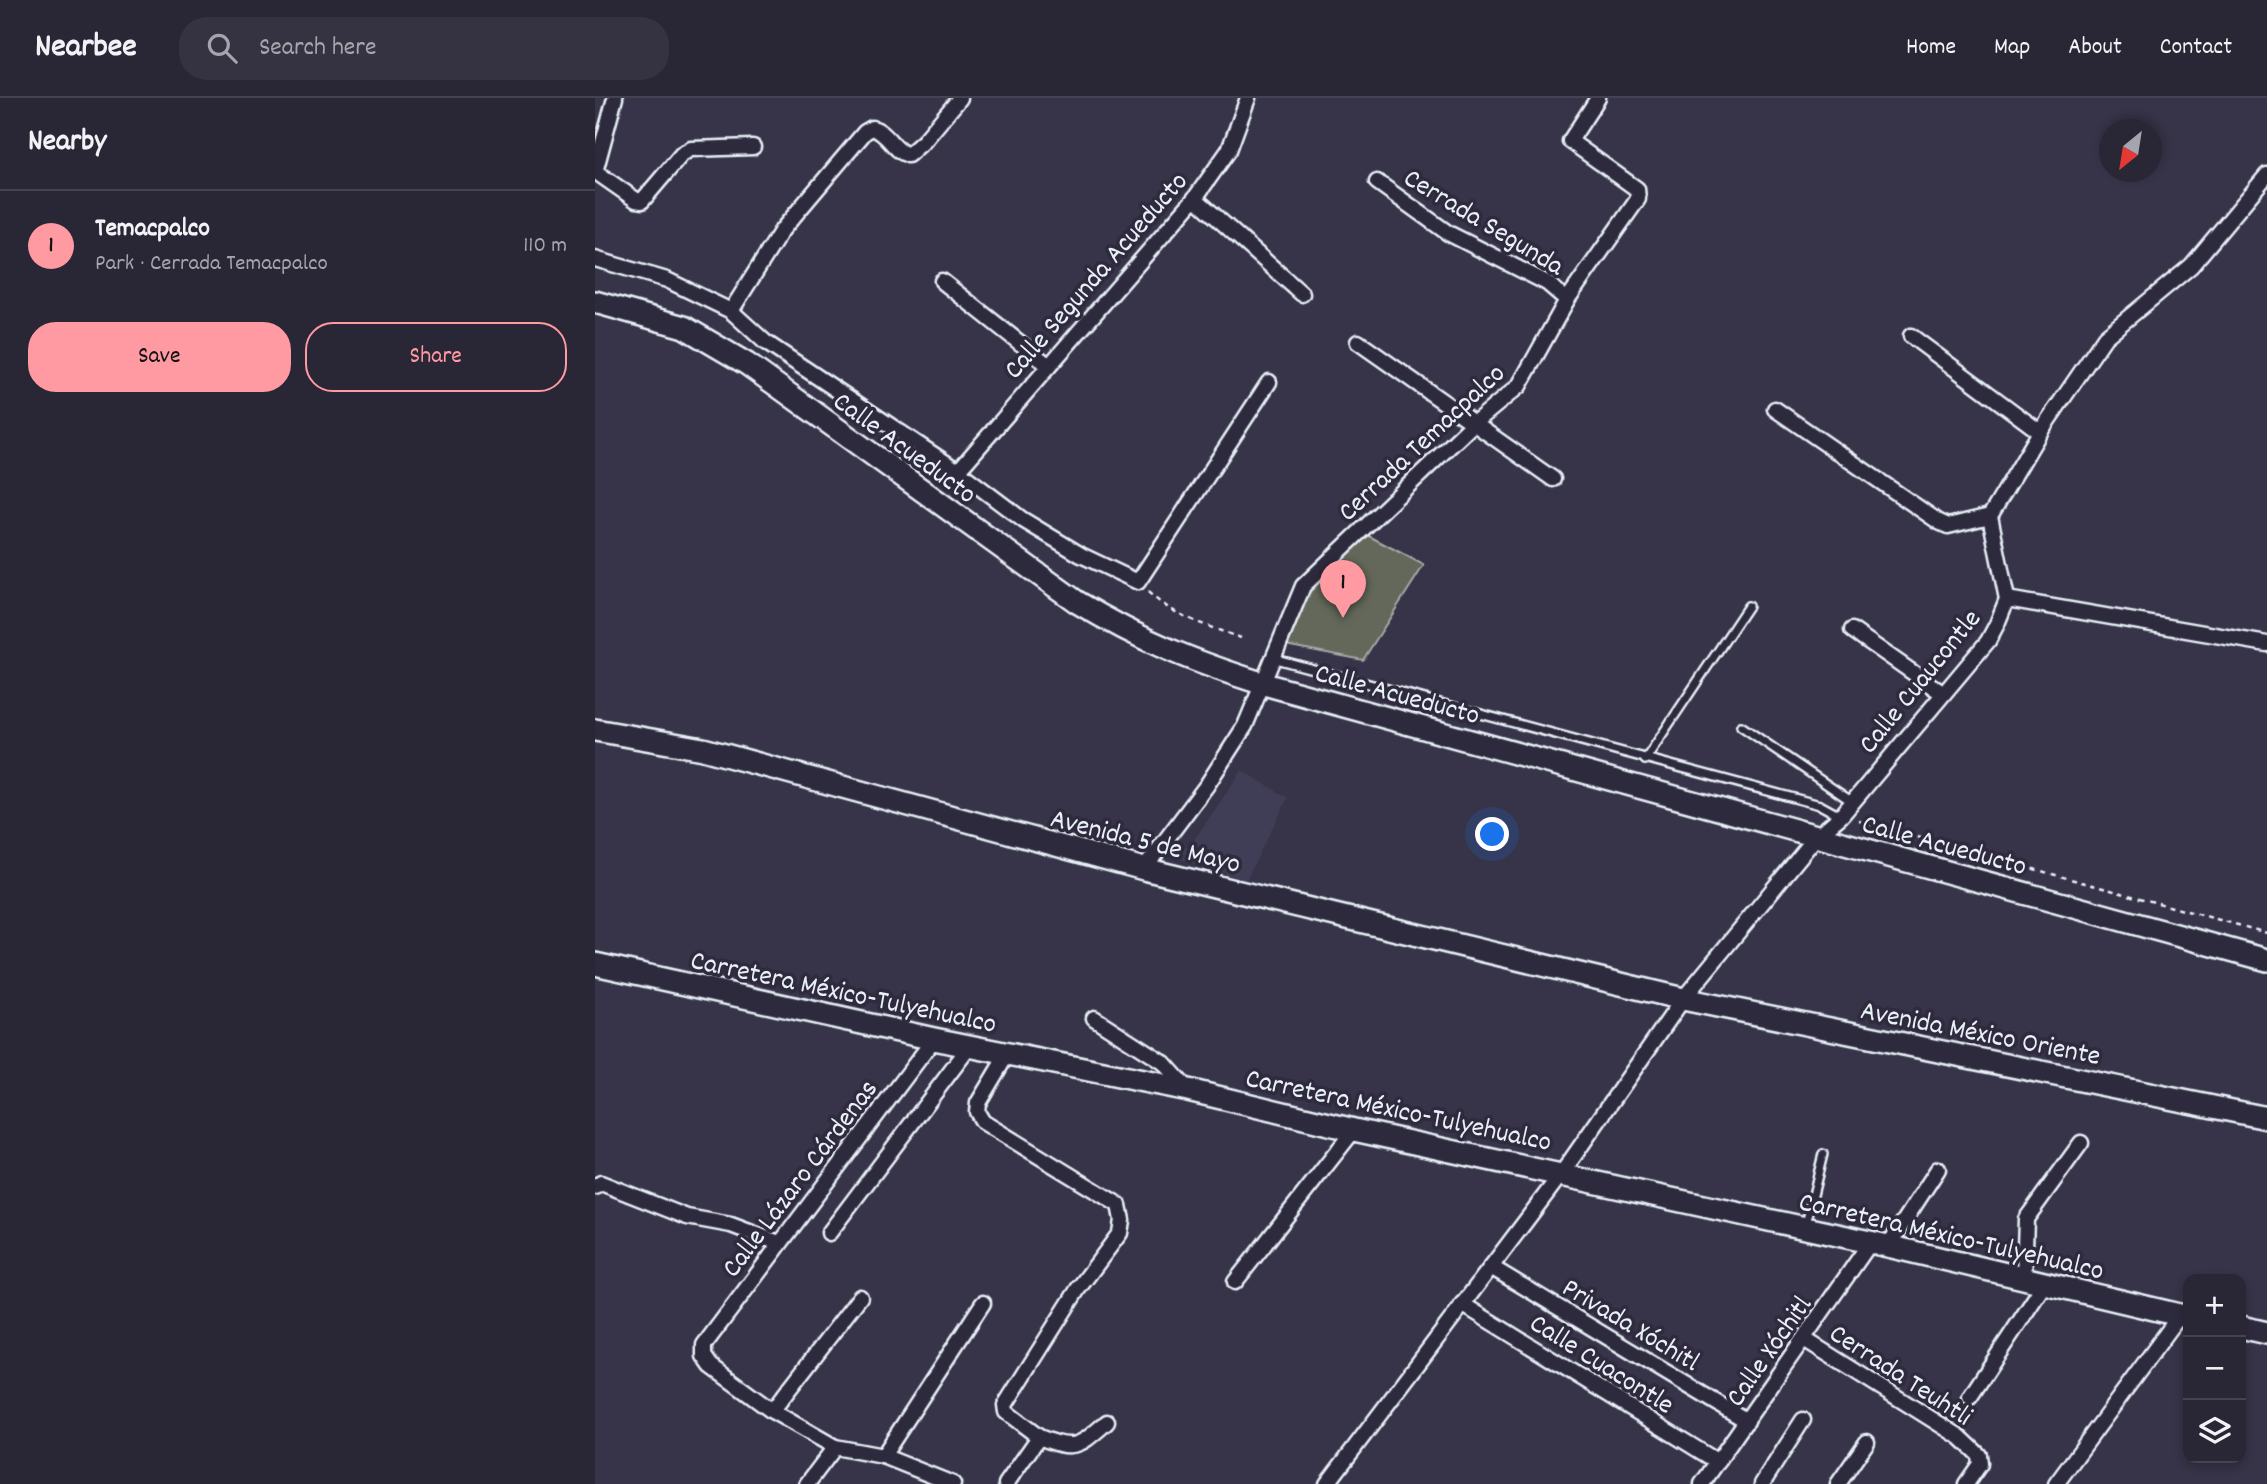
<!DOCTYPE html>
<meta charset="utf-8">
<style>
body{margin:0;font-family:Dekko,sans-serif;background:#353242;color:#f1f3f6}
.controls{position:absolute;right:21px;bottom:21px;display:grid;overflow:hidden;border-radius:14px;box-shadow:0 4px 10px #0003}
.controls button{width:63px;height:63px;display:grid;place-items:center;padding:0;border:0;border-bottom:2px solid #454351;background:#292636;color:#f1f3f6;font:35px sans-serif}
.compass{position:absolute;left:1504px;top:21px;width:63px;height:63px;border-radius:50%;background:#292636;box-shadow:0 4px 10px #0003;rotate:210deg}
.you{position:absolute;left:898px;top:737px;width:24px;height:24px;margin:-18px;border:5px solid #fff;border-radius:50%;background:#1a73e8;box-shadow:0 0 0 10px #1a73e833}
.badge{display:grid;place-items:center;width:46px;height:46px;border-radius:50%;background:#ff9aa2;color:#111;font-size:23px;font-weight:700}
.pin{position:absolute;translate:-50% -58px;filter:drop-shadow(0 2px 4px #0008)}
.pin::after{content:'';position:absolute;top:37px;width:24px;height:21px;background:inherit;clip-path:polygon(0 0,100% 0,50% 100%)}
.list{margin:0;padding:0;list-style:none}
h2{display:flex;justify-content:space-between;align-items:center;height:91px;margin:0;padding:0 28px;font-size:30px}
h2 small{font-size:23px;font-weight:400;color:#a5a5ad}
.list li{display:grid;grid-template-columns:46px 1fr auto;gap:21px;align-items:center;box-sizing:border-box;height:112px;padding:0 28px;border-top:2px solid #454351}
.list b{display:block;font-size:26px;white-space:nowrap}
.list p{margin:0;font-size:23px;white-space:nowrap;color:#a5a5ad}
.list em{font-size:23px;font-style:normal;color:#a5a5ad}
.actions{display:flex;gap:14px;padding:21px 28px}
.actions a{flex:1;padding:16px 0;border:2px solid #ff9aa2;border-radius:28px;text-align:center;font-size:24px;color:#ff9aa2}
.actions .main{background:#ff9aa2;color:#111}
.icon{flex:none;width:38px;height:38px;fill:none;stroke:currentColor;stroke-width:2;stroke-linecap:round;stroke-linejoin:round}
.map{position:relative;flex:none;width:1672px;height:1386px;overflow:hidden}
header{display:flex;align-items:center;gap:42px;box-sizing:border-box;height:98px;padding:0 35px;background:#292636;border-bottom:2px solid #454351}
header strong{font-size:33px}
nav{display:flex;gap:38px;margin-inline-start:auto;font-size:24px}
.search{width:490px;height:63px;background:#353242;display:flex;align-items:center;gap:18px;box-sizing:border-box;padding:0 24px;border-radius:28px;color:#a5a5ad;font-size:26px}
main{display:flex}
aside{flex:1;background:#292636}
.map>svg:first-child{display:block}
.built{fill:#403e56}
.green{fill:#64675a;stroke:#a6aca9;stroke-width:2}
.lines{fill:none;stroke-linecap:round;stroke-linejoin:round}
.lane-casing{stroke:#e8f1f8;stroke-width:12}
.street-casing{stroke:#e8f1f8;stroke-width:19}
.secondary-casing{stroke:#e8f1f8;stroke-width:26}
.path{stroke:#e8f1f8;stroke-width:2.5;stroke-dasharray:5 5;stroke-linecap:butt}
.lane{stroke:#2f2a3d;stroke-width:7}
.street{stroke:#2f2a3d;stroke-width:14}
.secondary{stroke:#2f2a3d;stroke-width:21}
.labels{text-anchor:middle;stroke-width:7;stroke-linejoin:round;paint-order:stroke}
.street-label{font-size:28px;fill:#e8f1f8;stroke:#2f2a3d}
</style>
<header>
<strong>Nearbee</strong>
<div class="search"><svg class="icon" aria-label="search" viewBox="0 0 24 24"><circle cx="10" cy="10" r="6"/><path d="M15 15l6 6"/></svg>Search here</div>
<nav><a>Home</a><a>Map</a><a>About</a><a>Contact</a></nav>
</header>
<main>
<aside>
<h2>Nearby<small></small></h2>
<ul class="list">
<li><span class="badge">1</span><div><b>Temacpalco</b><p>Park · Cerrada Temacpalco</p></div><em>110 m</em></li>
</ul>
<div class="actions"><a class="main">Save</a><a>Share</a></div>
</aside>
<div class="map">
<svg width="1672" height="1386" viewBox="0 0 1672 1386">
<rect width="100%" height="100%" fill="#373348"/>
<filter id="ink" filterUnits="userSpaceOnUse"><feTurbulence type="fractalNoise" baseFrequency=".0143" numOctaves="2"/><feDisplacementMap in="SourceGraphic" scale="14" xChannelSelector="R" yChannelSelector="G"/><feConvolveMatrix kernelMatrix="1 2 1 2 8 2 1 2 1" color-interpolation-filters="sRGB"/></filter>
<g filter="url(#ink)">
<path class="built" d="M647,672L693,700L651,782L576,758L579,748L594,749Z"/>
<path class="green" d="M772,437L829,467L768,562L690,547L714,493Z"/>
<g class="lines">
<g class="lane-casing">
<g id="lane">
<path d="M677,560L1225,707L1245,718"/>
<path d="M1146,628L1256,703"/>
<path d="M1050,662L1153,508"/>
<path d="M1211,1126L1228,1056"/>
</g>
</g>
<g class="street-casing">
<g id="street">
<path d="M0,74L20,0"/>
<path d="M1,74L41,102L47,103L87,56L96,51L158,49"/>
<path d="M782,84L853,135L952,185L972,202"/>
<path d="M600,100L707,196"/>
<path d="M0,161L72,182L136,213L170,244L363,373L428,422L486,457L543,484L674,284"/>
<path d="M347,183L454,268"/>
<path d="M136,213L187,132L270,34L277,30C293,34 298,53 313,57L329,43L365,0"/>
<path d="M1316,238L1445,334"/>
<path d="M763,244L958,381"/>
<path d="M1180,311L1344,424L1353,428L1395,418"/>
<path d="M363,373L600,100L634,52L653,0"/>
<path d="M1412,501L1672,546"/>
<path d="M1257,532L1347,595"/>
<path d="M549,771L612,687L650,628L708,488L877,327L924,288L972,202L1043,101L1042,91L975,43L1003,0"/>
<path d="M499,920L569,965L593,992"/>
<path d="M339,941L109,1247V1258L116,1268L177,1313L240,1349L288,1358L358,1386"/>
<path d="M413,955L383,1005L382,1014L388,1024L524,1107L527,1122L525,1135L483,1191L410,1307L411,1314L444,1339"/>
<path d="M0,1089L6,1085L92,1119L136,1127L184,1145"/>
<path d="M234,1135L375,948"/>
<path d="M1293,1148L1343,1071"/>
<path d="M896,1169L1152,1323"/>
<path d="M1429,1180L1431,1121L1486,1045"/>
<path d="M640,1184L759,1032"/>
<path d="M867,1206L1123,1364"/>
<path d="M1209,1241L1365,1339L1384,1357L1385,1366L1371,1386"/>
<path d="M1375,1299L1450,1185"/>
<path d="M177,1313L265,1199"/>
<path d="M288,1358L388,1205"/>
<path d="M212,1386L240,1349"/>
<path d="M411,1386L444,1339C481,1354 484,1348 512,1324"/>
<path d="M732,1386L967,1075L1088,901L1221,739L1246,718L1393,543L1402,526L1412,501L1395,418L1445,334L1510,239L1596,168L1672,77"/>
<path d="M1107,1386L1275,1145"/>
<path d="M1167,1386L1208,1322"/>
<path d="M1243,1386L1272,1344"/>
<path d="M1461,1386L1585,1217"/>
</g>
</g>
<g class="secondary-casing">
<g id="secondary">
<path d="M0,204L89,229L152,266L482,504C547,543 596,563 669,586L1672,862"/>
<path d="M0,632L108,651L549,771L1088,901L1672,1020"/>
<path d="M0,866L339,941L593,992L759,1032L1293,1148L1593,1219"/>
<path d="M1646,1229L1672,1235"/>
</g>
</g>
<g class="path">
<path d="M553,494C579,519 613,528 646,540"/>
<path d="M1264,723L1672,835"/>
</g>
<use href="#lane" class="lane"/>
<use href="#street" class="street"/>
<use href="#secondary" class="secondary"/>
</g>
</g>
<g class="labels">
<g class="street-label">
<text transform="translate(890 122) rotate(31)" y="10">Cerrada Segunda</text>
<text transform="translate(499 176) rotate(-49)" y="10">Calle Segunda Acueducto</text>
<text transform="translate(825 343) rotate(-43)" y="10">Cerrada Temacpalco</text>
<text transform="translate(311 348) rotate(36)" y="10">Calle Acueducto</text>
<text transform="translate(1323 582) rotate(-51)" y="10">Calle Cuaucontle</text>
<text transform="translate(803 594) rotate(15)" y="10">Calle Acueducto</text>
<text transform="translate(551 741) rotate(14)" y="10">Avenida 5 de Mayo</text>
<text transform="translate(1350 745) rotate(15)" y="10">Calle Acueducto</text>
<text transform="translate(249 892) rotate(12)" y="10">Carretera México-Tulyehualco</text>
<text transform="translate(1386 933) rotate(11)" y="10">Avenida México Oriente</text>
<text transform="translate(804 1010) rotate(12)" y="10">Carretera México-Tulyehualco</text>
<text transform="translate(203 1079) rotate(-53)" y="10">Calle Lázaro Cárdenas</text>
<text transform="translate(1357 1136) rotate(13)" y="10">Carretera México-Tulyehualco</text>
<text transform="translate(1037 1225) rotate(31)" y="10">Privada Xóchitl</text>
<text transform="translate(1172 1252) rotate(-55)" y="10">Calle Xóchitl</text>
<text transform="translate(1008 1264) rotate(32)" y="10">Calle Cuacontle</text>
<text transform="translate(1307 1275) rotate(33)" y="10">Cerrada Teuhtli</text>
</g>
</g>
</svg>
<div class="controls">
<button>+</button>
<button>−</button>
<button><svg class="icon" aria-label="layers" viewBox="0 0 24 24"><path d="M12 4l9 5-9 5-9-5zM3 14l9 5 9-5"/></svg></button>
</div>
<svg class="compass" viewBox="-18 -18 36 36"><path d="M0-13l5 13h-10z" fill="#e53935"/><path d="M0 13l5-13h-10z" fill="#a5a5ad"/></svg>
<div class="you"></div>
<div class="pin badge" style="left:748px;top:520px">1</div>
</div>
</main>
